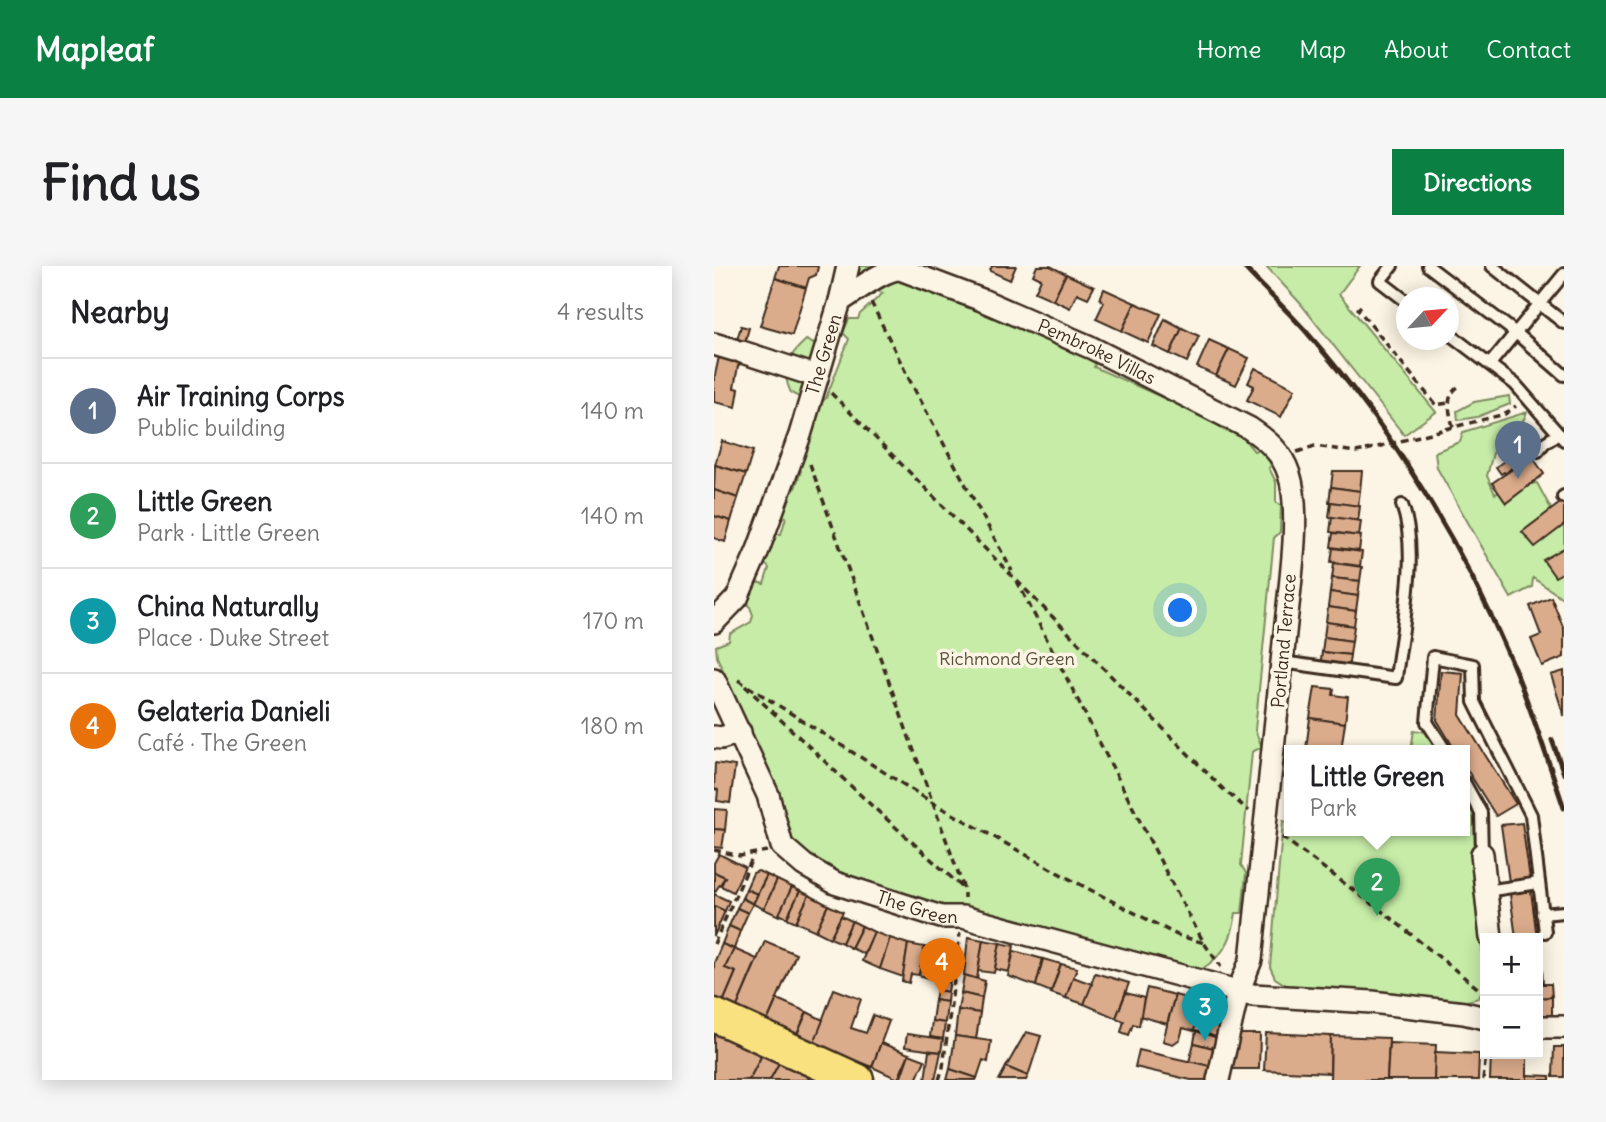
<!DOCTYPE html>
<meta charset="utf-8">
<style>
body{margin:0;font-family:Delius,sans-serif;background:#f6f6f6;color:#202124}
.controls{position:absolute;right:21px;bottom:21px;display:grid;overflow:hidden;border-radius:0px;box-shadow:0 4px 18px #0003}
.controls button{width:63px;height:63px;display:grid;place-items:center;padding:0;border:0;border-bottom:2px solid #e0e0e0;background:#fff;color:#202124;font:35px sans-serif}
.compass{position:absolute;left:682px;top:21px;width:63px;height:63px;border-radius:50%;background:#fff;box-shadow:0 4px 18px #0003;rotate:64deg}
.you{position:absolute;left:467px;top:345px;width:24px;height:24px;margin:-18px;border:5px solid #fff;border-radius:50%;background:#1a73e8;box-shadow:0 0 0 10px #1a73e833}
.badge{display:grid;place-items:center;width:46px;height:46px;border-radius:50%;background:#0b8043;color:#fff;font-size:23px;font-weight:700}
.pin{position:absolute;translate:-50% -58px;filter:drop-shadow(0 2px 4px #0008)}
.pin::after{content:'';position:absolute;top:37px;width:24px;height:21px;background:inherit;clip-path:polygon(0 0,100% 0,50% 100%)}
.popup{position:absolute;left:570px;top:479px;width:186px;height:91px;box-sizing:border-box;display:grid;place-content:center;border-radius:0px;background:#fff;filter:drop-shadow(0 2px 5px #0005);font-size:23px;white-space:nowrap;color:#757577}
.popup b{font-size:26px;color:#202124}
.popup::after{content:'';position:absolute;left:50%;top:100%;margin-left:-14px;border:14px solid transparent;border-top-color:#fff}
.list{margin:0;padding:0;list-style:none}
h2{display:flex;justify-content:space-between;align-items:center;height:91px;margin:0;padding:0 28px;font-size:30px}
h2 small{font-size:23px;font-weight:400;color:#757577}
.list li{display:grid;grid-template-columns:46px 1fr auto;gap:21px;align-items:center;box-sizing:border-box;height:105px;padding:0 28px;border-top:2px solid #e0e0e0}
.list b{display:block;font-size:26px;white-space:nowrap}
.list p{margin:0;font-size:23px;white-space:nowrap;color:#757577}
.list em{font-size:23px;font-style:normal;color:#757577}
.map{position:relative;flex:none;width:850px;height:814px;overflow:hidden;border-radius:0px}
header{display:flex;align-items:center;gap:42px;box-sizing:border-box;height:98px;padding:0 35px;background:#0b8043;color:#fff}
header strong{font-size:33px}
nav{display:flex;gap:38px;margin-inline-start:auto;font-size:24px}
.intro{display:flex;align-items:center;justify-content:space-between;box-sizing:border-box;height:168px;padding:0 42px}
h1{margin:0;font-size:49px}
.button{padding:18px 32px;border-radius:0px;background:#0b8043;color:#fff;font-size:24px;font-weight:700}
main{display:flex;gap:42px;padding:0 42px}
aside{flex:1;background:#fff;border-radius:0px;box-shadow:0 4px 18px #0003}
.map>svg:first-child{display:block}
.green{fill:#c6eca7;stroke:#808b62;stroke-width:2}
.building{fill:#dbac8c;stroke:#3b2a1e;stroke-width:2}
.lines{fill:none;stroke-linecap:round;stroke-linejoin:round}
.lane-casing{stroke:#3b2a1e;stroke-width:16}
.street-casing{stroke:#3b2a1e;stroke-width:26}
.primary-casing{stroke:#3b2a1e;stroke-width:37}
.path{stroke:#3b2a1e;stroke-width:3.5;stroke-dasharray:7 5;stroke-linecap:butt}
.lane{stroke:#fcf5e5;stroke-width:10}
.street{stroke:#fcf5e5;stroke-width:21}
.primary{stroke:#fae180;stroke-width:32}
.rail{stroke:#3b2a1e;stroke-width:5}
.path-bridge{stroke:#3b2a1e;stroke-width:3.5;stroke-dasharray:7 5;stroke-linecap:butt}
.labels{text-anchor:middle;stroke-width:7;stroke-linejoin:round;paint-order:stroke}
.street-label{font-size:18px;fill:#3b2a1e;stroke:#fcf5e5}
.park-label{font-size:18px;fill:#575139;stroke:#fcf5e5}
</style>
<header>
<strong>Mapleaf</strong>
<nav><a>Home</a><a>Map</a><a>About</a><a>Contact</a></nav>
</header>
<div class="intro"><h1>Find us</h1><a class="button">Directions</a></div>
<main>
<aside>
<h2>Nearby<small>4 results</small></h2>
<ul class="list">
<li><span class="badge" style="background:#5c6f8a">1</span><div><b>Air Training Corps</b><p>Public building</p></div><em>140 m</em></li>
<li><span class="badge" style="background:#2e9e5b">2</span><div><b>Little Green</b><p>Park · Little Green</p></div><em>140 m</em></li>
<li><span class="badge" style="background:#0f9aa8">3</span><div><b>China Naturally</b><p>Place · Duke Street</p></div><em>170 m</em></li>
<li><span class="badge" style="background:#e8710a">4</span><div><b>Gelateria Danieli</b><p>Café · The Green</p></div><em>180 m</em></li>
</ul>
</aside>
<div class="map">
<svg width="850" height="814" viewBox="0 0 850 814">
<rect width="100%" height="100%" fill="#fcf5e5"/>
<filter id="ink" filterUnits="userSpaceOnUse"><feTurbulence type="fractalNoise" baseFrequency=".0143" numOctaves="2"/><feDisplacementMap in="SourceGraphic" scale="14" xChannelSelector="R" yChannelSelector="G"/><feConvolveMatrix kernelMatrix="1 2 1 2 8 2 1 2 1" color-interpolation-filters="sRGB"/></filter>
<g filter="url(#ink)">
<g class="green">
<path d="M139,0H198L383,92L380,101L501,155L509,164L526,168L540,185L550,182L562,194L555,202L562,216V236L567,239L566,266L560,272L541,464L548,481L538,486L527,599L532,607L528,647H522C518,676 509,690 485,705L443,694L438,690L263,649L125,612L77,579L24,438L3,391L2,380L15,375L16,368L37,356L39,349L31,328L39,315L50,318L55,302L47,294L58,268H67L72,251L66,250L76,221L81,222L87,205L82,202C87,178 105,174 99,145L112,132L135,73L129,67L135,53H144L146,48L169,27L139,16Z"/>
<path d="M552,0H646L625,28L722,146L690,169L586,37Z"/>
<path d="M92,74L106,81L93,135L77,127C66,104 74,90 92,74Z"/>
<path d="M795,130L796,138L763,151L744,154L743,145L760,136Z"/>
<path d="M813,146L805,164L780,183L773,210L781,228L795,222L823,217L842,252L850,256V333L819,312L818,321L797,332L723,202L721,186L746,176L749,166Z"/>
<path d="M700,464L712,466L723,484H697Z"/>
<path d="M751,529L757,540L764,569L760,598L771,712V719L765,732L749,736L575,721L561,712L556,701L569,555L575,556L576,564H750Z"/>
</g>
<g class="building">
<path d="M65,0H103L104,1L102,9L95,12L92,22L61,12Z"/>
<path d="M278,0H302L296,14L276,5Z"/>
<path d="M323,0H336L352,8L339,34L321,26L327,13L319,9Z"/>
<path d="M352,8L380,21L374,32L363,27L356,42L339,34Z"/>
<path d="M61,12L92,22L78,69L46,60Z"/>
<path d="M390,23L421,37L408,65L382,53L390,36L386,33Z"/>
<path d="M421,37L447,48L434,77L408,65Z"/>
<path d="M451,53L468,62L456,88L439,80Z"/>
<path d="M27,60L35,62L27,90L19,88Z"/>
<path d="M468,62L485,70L473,96L456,88Z"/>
<path d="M495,74L515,83L502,110L483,101Z"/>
<path d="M515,83L535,92L522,119L502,110Z"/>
<path d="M6,86L28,96L24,100L20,122L25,123L22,141L0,136V114Z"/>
<path d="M541,102L581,123L567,151L533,134L540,120L534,117Z"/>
<path d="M8,175L39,185L32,208L1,199Z"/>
<path d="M797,190L803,197L791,208L790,206L787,208L782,201Z"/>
<path d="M818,190L830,208L792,237L778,217Z"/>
<path d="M1,199L32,208L24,232L0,224Z"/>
<path d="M619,205H648L646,225L617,221Z"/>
<path d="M617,221L646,225L644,240L615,236Z"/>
<path d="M0,224L24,232L17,255L0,250Z"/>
<path d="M850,234V259L821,281L808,266Z"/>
<path d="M617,236L646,240L644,255L615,251Z"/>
<path d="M0,250L17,255L11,276L0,272Z"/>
<path d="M618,251L647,255L645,270L616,266Z"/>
<path d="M619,267L647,270L645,285L617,281Z"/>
<path d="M619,282L648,286L646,300L617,296Z"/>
<path d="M850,282V306L841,311L829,294Z"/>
<path d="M620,297L648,301L646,315L618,312Z"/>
<path d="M618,312L646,315L644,330L616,326Z"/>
<path d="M616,326L644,330L642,345L614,341Z"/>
<path d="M837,331L850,363V391L828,400L817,373L827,369L816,340Z"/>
<path d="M614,341L642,345L640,360L612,356Z"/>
<path d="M612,356L640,360L638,375L610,371Z"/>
<path d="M610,371L638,375L636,389L608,386Z"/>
<path d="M608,386L636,389L634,404L606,400Z"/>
<path d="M727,405L749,407L746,449L802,538L782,550L750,499V484H741L723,454Z"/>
<path d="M850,405V450L837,409Z"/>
<path d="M601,421L620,423L619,429L634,431L631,457L596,452Z"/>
<path d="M596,452L631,457L627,484L592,483Z"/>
<path d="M1,497L21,500L16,537L3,535L4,524L0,523Z"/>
<path d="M0,543L13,544L11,564L0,563Z"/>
<path d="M808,557L816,613L795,616L787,559Z"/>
<path d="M0,563L11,564L8,582L0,581Z"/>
<path d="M5,588L31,601L19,626L7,620L11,611L0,606V597Z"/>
<path d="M44,605L53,609L43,628L32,623L39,607Z"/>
<path d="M0,606L11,611L0,627Z"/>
<path d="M53,609L63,614L50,643L39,638Z"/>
<path d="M63,614L78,621L65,650L50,643Z"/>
<path d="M78,621L86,625L73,652L65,648Z"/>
<path d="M32,623L43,628L39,638L28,632Z"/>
<path d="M86,625L95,629L82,656L73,652Z"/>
<path d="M817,625L823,672H802L796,628Z"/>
<path d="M0,628L15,635L11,645L0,640Z"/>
<path d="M95,629L114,639L102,665L82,656Z"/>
<path d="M28,632L39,638L34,647L23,642Z"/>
<path d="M114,639L129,646L116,672L102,665Z"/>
<path d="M0,640L11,645L0,670Z"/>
<path d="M23,642L34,647L26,665L15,660Z"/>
<path d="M127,650L138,655L128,677L116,672Z"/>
<path d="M138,655L148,660L137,682L128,677Z"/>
<path d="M15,660L26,665L20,683L8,678Z"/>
<path d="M148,660L160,666L150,688L137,682Z"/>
<path d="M160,666L176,672L166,703L148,695Z"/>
<path d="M254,671L269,674L263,713L250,709Z"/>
<path d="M176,672L194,678L189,711L166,703Z"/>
<path d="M269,674L286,677L280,707L264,705Z"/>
<path d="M51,675L82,688L52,758L21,745Z"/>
<path d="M286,677L300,680L295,706L281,703Z"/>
<path d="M8,678L20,683L11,702L22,706L8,739L0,736V697Z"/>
<path d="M194,678L210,681L205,709L197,708L195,717L188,715Z"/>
<path d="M210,681L229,685L224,715L205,709Z"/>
<path d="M20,683L43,693L21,745L8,739L22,706L11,702Z"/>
<path d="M229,684L241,686L237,707L226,705Z"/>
<path d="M300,685L329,693L322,720L294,710Z"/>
<path d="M824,685H827L829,718H824Z"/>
<path d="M329,693L347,698L337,726L322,720Z"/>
<path d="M347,698L363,702L352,732L337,727Z"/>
<path d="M226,705L237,707L234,726L223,724Z"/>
<path d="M381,707L415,717L402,752L370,738Z"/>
<path d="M250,709L271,715L268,732L247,727Z"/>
<path d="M359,711L378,718L370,738L352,732Z"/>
<path d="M824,718H837L838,731L824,732Z"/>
<path d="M433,722L461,729L453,758L426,750Z"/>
<path d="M120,723L147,733L137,762L152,767L159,749L175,755L158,801L99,779Z"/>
<path d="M223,724L234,726L233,736L221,734Z"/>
<path d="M247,727L268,732L266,747L244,744Z"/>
<path d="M412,727L430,732L425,760L419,758L415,769L407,766L410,755L402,752Z"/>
<path d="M461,729L482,735L478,750L483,751L480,765L469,762L466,773L459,778L449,775Z"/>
<path d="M838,731V749L824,750V732Z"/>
<path d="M483,732L510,740L504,772L488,766L494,748L479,743Z"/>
<path d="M63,733L93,746L82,771L52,758Z"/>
<path d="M221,734L233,736L231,757L218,755Z"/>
<path d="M244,744L266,747L262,773L241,770Z"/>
<path d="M93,746L109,754L99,779L82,771Z"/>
<path d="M218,755L231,757L229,773L216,771Z"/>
<path d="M482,765L504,772L499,782L480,777Z"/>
<path d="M0,766L48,789L35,814H0Z"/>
<path d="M312,766L327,770L314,810L292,801Z"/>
<path d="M552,767L617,770L616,807L550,804Z"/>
<path d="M193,768L229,773L227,786L191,781Z"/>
<path d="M519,768H546L545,803H518Z"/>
<path d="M241,770L277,775L274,796L269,794L263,812L236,803Z"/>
<path d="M617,770L675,772L673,814H616Z"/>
<path d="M167,777L195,788L184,813L158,801Z"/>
<path d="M480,777L499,782L496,800L475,796Z"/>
<path d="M675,777L722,779L720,814H673Z"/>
<path d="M840,781H850V811H839Z"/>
<path d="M425,784L496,800L493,814H477L421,801Z"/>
<path d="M215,785L227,786L221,814H211Z"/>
<path d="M721,786L765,788L764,814H720Z"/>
<path d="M195,788L211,794L202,814H186Z"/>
<path d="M777,788H813V814H776Z"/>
<path d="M48,789L65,797L56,814H35Z"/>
<path d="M65,797L95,811L94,814H56Z"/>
<path d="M292,801L314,810L312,814H285Z"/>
<path d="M236,803L263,812L262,814H233Z"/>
<path d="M813,809L836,810V814H813Z"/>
</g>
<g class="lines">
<g class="lane-casing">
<g id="lane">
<path d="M678,0L666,15L692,35"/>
<path d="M714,0L802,67L850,109"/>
<path d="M778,0L850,57"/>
<path d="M734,67L801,118L850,174"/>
<path d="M776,98L850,8"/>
<path d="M824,185L830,177L845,168"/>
<path d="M849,231L850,230"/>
<path d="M568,396L682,412C688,360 706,287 688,239"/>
<path d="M731,484L713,456L719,391L759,399L760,436L817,549L831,666"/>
<path d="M750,516L767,547L768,588"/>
<path d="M772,625L825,617"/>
<path d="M828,648L850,646"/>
</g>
</g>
<g class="street-casing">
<g id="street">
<path d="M126,35L134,0"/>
<path d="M0,78L20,84"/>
<path d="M28,86L102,110"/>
<path id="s1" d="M0,356L23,332L44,284L86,169L126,35C143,25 169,3 186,3L268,34L376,81L535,162C553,174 568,186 575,208C588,246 575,325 571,367C560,476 549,585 537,694L524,726L504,814"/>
<path id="s2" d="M0,413L54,529L68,580L90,599L121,617L227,651H249L538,729L658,736L750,747L771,752"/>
<path d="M0,471L7,472L26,466"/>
<path d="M768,588L777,672"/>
<path d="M824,761H850"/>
</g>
</g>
<g class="primary-casing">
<path id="primary" d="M0,749L143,814"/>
</g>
<g class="path">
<path d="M157,36L195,113L298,305"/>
<path d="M647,40L644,43L722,139L734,137"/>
<path d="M117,127L509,523L535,545"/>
<path d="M739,161C736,147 730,131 744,121"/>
<path d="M732,163L791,148L802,140"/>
<path d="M583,186L601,180L642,186L652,184"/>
<path d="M96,198L250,623V632"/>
<path d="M303,315L454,610L490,677L507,701"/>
<path d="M24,414L219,537L350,610L463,669L490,677"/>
<path d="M31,420L156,538L249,622"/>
<path d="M568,571L673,649L771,728"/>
<path d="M0,584L26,590L53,585"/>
<path d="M0,678L40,588"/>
<path d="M225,814L229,801L246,667"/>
<path d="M769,814L772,788"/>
</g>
<use href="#lane" class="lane"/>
<use href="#street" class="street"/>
<use href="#primary" class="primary"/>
<g class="rail">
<path d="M529,0C550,23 574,45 595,69C678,164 747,277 796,392C817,441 833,492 850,542"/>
<path d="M838,474L850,508"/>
</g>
<path class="path-bridge" d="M652,184L732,163"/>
</g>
</g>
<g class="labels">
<g class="street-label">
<text dy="6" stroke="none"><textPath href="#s1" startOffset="630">Pembroke Villas</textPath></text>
<text dy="6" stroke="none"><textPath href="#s1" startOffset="292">The Green</textPath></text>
<text transform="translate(570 375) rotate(-85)" y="6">Portland Terrace</text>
<text dy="6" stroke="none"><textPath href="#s2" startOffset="332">The Green</textPath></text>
</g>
<g class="park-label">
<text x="293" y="399">Richmond Green</text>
</g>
</g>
</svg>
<div class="controls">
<button>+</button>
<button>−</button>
</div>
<svg class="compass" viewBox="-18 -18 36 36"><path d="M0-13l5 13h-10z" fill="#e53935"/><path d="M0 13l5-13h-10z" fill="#757577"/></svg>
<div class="you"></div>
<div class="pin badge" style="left:804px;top:213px;background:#5c6f8a">1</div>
<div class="pin badge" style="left:663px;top:650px;background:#2e9e5b">2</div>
<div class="popup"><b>Little Green</b>Park</div>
<div class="pin badge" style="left:491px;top:775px;background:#0f9aa8">3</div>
<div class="pin badge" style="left:228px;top:730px;background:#e8710a">4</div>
</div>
</main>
